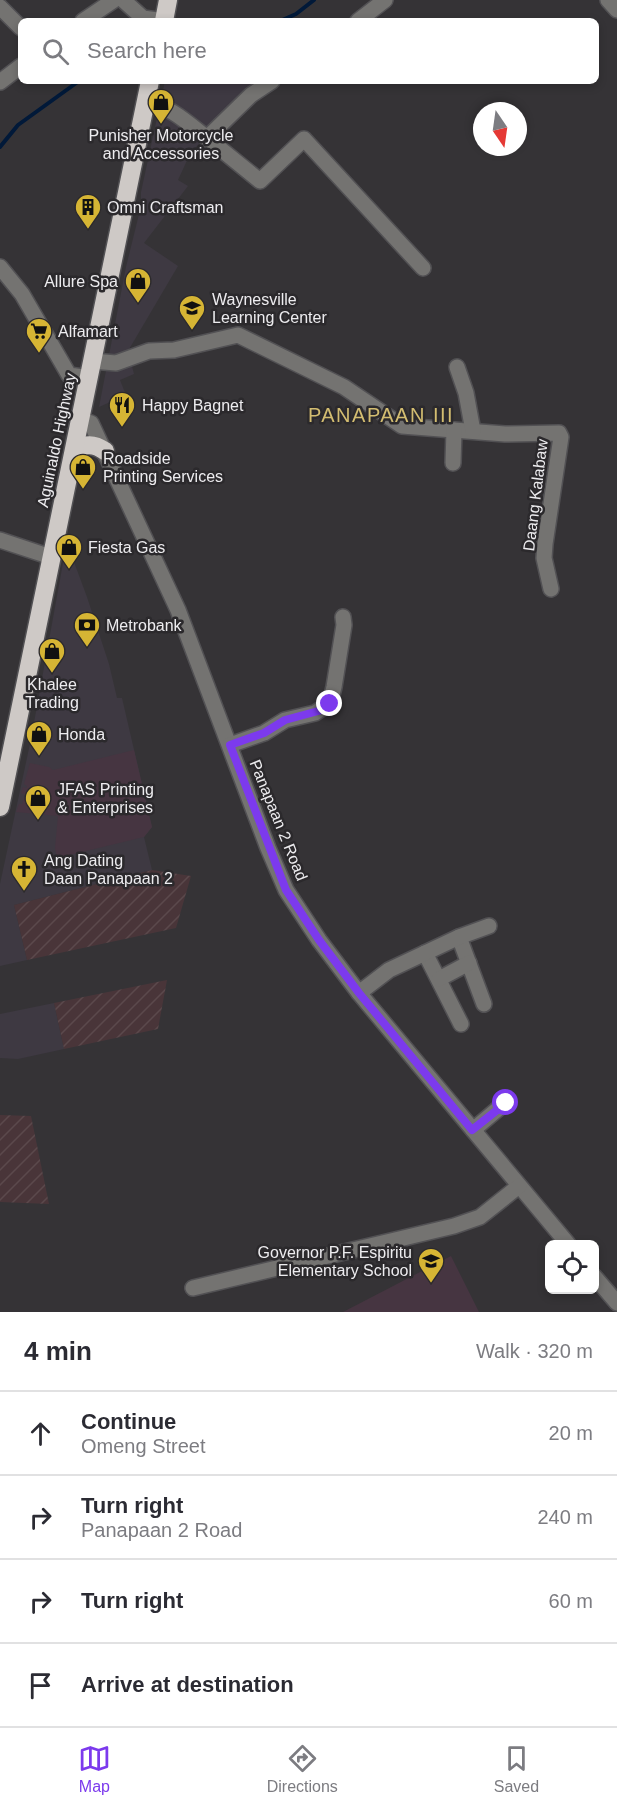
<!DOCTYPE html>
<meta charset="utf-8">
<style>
body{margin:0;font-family:Helvetica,sans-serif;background:#f2f2f3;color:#2b2b33}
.controls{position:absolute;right:18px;bottom:18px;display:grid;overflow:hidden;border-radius:9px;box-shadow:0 3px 9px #0003}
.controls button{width:54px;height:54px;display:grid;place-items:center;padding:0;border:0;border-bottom:2px solid #e1e1e2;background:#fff;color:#2b2b33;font:30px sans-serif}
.compass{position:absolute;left:473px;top:102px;width:54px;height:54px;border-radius:50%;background:#fff;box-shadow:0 3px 9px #0003;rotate:167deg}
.stop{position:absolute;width:18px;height:18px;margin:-14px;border:4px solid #7c3aed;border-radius:50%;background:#fff}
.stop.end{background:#7c3aed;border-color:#fff;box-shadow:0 2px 6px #0008}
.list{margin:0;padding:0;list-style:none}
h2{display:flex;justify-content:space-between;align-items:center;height:78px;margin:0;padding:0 24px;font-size:26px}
h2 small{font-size:20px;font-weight:400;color:#7c7c81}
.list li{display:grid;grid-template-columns:39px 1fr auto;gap:18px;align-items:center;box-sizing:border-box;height:84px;padding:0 24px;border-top:2px solid #e1e1e2}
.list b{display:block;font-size:22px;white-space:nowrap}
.list p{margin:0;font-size:20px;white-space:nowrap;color:#7c7c81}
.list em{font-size:20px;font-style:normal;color:#7c7c81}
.icon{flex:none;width:33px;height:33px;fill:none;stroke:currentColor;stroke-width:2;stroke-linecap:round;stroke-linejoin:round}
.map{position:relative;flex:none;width:617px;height:1312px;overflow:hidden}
.search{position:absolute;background:#fff;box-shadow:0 3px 9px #0003;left:18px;right:18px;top:18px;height:66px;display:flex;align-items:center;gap:15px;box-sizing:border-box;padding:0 21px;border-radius:9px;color:#7c7c81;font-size:22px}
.sheet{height:414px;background:#fff}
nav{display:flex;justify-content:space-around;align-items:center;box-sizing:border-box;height:84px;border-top:2px solid #e1e1e2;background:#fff;font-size:16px;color:#7c7c81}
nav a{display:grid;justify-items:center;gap:3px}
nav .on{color:#7c3aed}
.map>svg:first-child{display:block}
.built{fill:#3e3942}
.industrial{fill:url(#industrial-furrows)}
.education{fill:#463541}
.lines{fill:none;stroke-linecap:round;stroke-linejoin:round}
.stream{stroke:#011939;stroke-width:4}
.minor-casing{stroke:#525154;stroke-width:18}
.highway-casing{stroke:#525154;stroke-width:21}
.minor{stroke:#747371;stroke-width:15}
.highway{stroke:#cec9c6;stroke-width:18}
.route{stroke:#7c3aed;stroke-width:8}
.labels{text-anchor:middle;stroke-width:5;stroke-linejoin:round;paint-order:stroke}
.poi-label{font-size:16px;fill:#edecef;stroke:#2b292c;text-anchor:start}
.street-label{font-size:16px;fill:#edecef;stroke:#2b292c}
.quarter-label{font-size:20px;letter-spacing:1.5px;fill:#d3bd71;stroke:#2b292c}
</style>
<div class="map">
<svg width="617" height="1312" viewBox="0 0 617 1312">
<defs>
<pattern id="industrial-furrows" width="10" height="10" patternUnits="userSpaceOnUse" patternTransform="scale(1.5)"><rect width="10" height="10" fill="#493539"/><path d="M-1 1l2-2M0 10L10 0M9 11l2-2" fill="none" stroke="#5b494c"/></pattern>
</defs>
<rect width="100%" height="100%" fill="#353336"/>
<g class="built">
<path d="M165,81H254L190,154L178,180L188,186L144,243L178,266L128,351L134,374L120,380L126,395L99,407L126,267L141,206V192Z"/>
<path d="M65,552L74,562L87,597L109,664L117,698H122L152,827L144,837L152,870L14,905L27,960L0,966V884L31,739Z"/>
<path d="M54,1003L64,1049L18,1059L0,1058V1014Z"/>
</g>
<g class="industrial">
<path d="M152,870L191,876L176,928L27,960L14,905Z"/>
<path d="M167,980L158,1029L64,1049L54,1003Z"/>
<path d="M0,1115L31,1116L49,1204L0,1202Z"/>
</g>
<g class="education">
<path d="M134,750L152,827L144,837L57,858L55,848L58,816L16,812L19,804H22L25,795L21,793L23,787L26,788L27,786L24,784L30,763L49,767L53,770Z"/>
<path d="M451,1256L479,1312H343Z"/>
</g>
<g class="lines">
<g class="stream">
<path d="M280,21L296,14L314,0"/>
<path d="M0,147L18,125L79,81"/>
</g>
<g class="minor-casing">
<g id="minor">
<path d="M123,0L143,18L164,21"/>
<path d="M608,0L617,10"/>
<path d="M0,7L21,28"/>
<path d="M83,21L114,0"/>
<path d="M358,21L385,0"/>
<path d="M0,82L21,66"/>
<path d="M145,102C169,105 188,123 207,138L251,95L272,81"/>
<path d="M207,138L260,181L304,139L423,268"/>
<path d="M0,267L22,294L69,375L89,378"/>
<path d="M92,361L116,363L149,351L174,350L238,335L344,387L402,426L505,434L559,433L561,437L545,544L544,558L551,589"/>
<path d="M457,367L466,393L473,431"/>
<path d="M81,420L91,423L178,610L268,848L286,890L319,940L359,993L568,1244"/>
<path d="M453,463L454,430"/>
<path d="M0,540L51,557"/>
<path d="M230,745L264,733L285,720L315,713L330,703L334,687L344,625L343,617"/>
<path d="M459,937L484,1004"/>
<path d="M425,953L461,1024"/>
<path d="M439,979L469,963"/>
<path d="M359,993L389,970L459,937L489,926"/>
<path d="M473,1130L505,1103"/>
<path d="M594,1276L617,1303"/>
<path d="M193,1288L454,1226L480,1217L519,1186"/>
</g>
</g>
<g class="highway-casing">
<g id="highway">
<path d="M164,21L168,0"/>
<path d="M73,457C80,443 92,442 105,451"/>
<path d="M0,807L150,81"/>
</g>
</g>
<use href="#minor" class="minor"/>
<use href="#highway" class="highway"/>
</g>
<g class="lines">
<path class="route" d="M330,704L322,710L285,720L264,733L230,745L286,890L319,940L359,993L472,1130L506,1103"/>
</g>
<defs>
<g id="shop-pin" transform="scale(1.35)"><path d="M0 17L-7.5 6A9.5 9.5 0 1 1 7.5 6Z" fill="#d6b534" stroke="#2b292c"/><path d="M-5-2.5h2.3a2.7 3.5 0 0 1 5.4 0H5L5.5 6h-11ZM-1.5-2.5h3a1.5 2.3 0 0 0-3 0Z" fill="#111"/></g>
<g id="building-pin" transform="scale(1.35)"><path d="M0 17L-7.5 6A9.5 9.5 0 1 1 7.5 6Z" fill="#d6b534" stroke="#2b292c"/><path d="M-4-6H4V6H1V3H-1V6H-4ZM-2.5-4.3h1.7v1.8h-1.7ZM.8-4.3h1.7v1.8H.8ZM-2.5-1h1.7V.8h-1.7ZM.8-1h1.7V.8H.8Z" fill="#111"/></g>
<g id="school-pin" transform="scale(1.35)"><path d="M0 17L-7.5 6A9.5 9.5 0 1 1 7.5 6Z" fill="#d6b534" stroke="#2b292c"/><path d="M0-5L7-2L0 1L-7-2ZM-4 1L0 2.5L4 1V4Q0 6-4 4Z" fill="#111"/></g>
<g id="supermarket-pin" transform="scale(1.35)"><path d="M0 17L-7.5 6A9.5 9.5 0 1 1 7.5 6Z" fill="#d6b534" stroke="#2b292c"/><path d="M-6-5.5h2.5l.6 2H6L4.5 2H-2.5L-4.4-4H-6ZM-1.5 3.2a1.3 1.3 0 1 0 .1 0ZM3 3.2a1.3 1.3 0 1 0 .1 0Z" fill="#111"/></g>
<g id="restaurant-pin" transform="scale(1.35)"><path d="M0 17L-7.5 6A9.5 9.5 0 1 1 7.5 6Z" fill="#d6b534" stroke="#2b292c"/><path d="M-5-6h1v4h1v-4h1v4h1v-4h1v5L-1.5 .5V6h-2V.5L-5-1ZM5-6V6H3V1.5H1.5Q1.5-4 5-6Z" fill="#111"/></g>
<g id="bank-pin" transform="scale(1.35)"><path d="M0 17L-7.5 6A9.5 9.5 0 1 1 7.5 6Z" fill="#d6b534" stroke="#2b292c"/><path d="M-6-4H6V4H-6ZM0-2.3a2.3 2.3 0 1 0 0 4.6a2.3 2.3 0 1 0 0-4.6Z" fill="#111"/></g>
<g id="church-pin" transform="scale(1.35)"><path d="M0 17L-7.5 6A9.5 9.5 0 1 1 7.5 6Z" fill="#d6b534" stroke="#2b292c"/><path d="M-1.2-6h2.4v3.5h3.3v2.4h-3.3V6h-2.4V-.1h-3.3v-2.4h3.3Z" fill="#111"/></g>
</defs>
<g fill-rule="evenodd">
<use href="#shop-pin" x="161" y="102"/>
<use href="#building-pin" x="88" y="207"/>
<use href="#shop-pin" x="138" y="281"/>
<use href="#school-pin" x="192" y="308"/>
<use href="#supermarket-pin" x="39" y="331"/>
<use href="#restaurant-pin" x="122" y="405"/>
<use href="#shop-pin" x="83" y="467"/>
<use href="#shop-pin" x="69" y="547"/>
<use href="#bank-pin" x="87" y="625"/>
<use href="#shop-pin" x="52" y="651"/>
<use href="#shop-pin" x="39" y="734"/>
<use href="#shop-pin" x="38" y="798"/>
<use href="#church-pin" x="24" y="869"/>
<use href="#school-pin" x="431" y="1261"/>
</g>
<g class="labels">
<g class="poi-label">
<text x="161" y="141" text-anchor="middle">Punisher Motorcycle<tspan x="161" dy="18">and Accessories</tspan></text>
<text x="107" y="213">Omni Craftsman</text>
<text x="118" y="287" text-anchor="end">Allure Spa</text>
<text x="212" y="305">Waynesville<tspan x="212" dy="18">Learning Center</tspan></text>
<text x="58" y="337">Alfamart</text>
<text x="142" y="411">Happy Bagnet</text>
<text x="103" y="464">Roadside<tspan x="103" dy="18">Printing Services</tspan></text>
<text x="88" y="553">Fiesta Gas</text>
<text x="106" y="631">Metrobank</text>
<text x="52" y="690" text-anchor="middle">Khalee<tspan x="52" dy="18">Trading</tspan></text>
<text x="58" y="740">Honda</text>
<text x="57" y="795">JFAS Printing<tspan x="57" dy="18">&amp; Enterprises</tspan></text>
<text x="44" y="866">Ang Dating<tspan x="44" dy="18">Daan Panapaan 2</tspan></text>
<text x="412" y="1258" text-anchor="end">Governor P.F. Espiritu<tspan x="412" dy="18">Elementary School</tspan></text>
</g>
<g class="street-label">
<text transform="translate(56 440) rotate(-78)" y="6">Aguinaldo Highway</text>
<text transform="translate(535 495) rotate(-83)" y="6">Daang Kalabaw</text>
<text transform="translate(279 820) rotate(68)" y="6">Panapaan 2 Road</text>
</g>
<g class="quarter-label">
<text x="381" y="422">PANAPAAN III</text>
</g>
</g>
</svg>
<div class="controls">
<button><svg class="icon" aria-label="locate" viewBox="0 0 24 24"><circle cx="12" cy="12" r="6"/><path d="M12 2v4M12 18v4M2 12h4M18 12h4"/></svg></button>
</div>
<svg class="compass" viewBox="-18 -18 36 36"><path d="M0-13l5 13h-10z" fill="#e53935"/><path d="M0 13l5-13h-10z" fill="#7c7c81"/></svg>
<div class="stop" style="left:506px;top:1103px"></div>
<div class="stop end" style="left:330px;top:704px"></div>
<div class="search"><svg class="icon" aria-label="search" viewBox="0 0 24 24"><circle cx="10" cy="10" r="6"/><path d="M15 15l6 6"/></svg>Search here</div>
</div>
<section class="sheet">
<h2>4 min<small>Walk · 320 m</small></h2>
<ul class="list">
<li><svg class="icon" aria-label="ahead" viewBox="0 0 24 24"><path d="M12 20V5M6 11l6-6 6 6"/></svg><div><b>Continue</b><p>Omeng Street</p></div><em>20 m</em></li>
<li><svg class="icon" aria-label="right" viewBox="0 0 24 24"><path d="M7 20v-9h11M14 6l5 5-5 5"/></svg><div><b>Turn right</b><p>Panapaan 2 Road</p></div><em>240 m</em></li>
<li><svg class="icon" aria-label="right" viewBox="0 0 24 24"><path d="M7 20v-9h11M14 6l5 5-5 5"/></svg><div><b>Turn right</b></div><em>60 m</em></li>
<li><svg class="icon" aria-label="arrive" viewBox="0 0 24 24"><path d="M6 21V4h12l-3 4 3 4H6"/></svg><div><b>Arrive at destination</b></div></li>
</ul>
</section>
<nav>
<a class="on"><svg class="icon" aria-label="map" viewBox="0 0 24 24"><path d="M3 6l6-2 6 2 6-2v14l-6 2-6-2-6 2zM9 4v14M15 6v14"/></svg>Map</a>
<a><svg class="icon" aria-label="directions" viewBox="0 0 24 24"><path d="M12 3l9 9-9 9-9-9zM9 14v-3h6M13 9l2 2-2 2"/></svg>Directions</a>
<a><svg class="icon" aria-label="saved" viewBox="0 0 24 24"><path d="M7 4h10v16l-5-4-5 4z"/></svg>Saved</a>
</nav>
